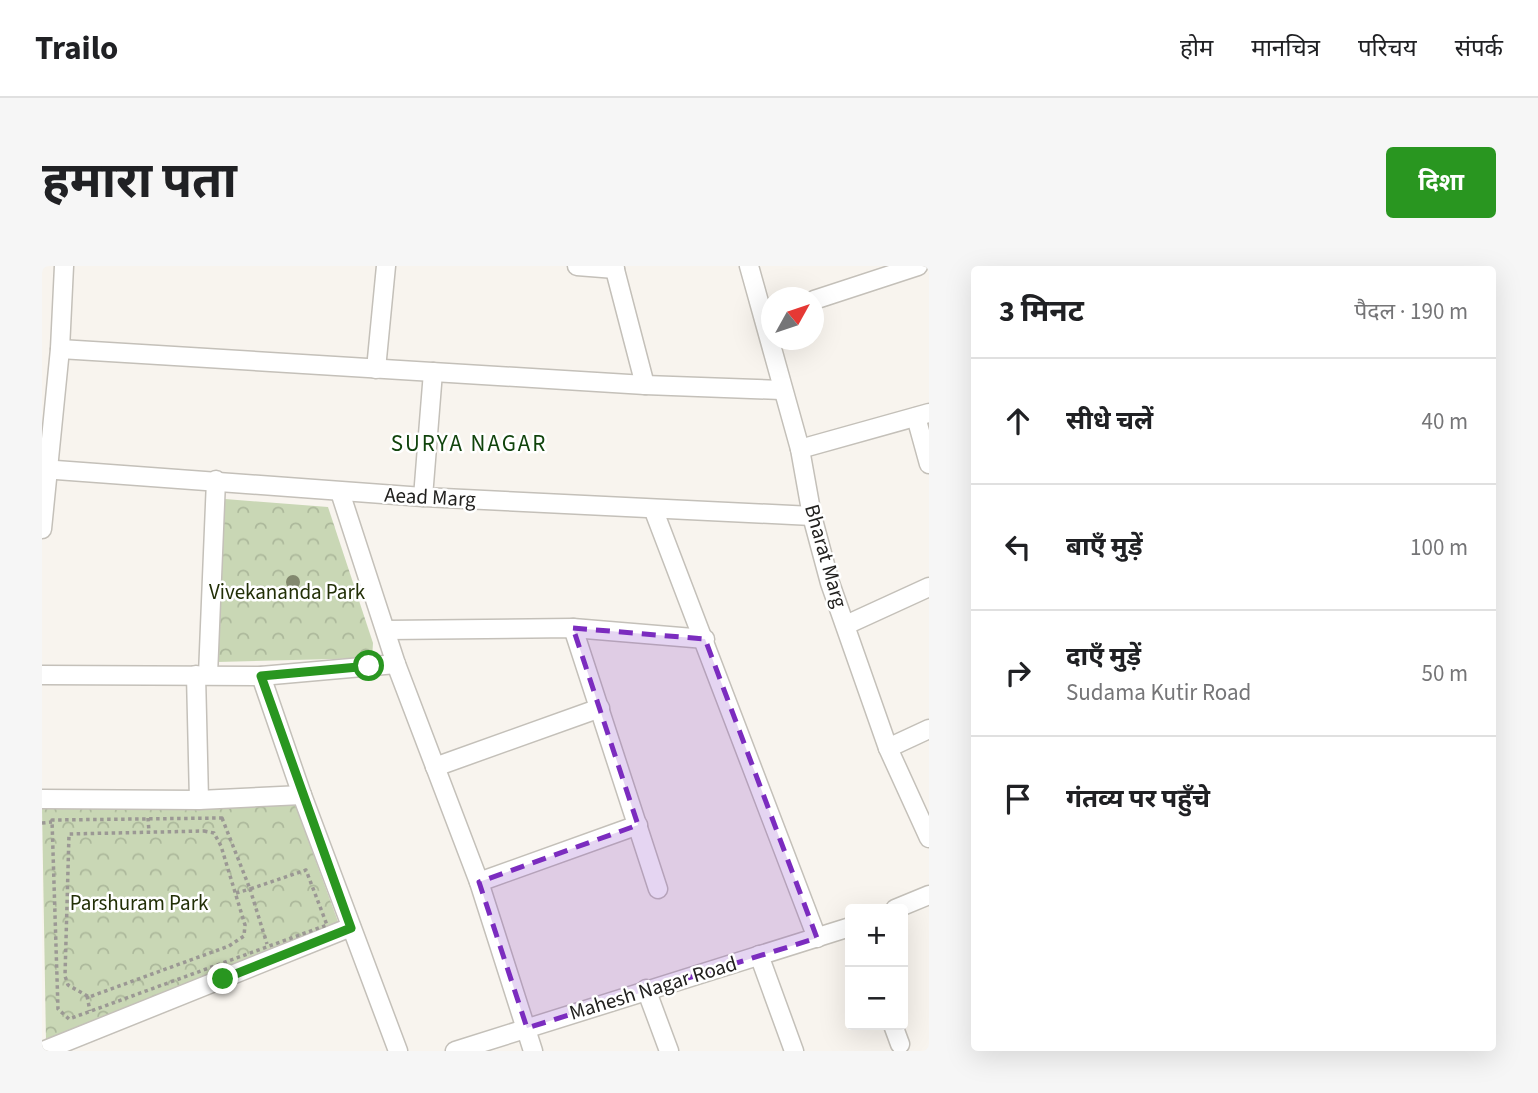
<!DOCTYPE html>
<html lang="hi">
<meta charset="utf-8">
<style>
body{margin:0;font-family:"Source Sans 3","Noto Sans Devanagari",sans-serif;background:#f6f6f6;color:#202124}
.controls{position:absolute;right:21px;bottom:21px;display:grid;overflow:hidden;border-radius:7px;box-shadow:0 7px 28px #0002}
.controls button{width:63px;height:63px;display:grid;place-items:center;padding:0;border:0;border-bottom:2px solid #e0e0e0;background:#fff;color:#202124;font:35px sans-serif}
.compass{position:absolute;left:719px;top:21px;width:63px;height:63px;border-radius:50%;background:#fff;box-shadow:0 7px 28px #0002;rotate:50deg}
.stop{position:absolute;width:21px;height:21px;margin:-16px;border:5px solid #299620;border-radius:50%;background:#fff}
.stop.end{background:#299620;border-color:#fff;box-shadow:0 2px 7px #0008}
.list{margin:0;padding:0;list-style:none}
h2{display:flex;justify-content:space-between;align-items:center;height:91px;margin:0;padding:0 28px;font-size:30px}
h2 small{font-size:23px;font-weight:400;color:#757577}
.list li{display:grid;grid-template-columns:46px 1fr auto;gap:21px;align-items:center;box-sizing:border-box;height:126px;padding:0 28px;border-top:2px solid #e0e0e0}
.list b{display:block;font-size:26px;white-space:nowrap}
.list p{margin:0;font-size:23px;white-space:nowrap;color:#757577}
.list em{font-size:23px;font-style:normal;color:#757577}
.icon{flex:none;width:38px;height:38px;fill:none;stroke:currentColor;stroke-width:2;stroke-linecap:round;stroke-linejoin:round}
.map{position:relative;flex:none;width:887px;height:785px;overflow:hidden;border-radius:7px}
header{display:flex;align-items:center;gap:42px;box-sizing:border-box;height:98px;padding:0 35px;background:#fff;border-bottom:2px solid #e0e0e0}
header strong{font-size:33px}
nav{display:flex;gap:38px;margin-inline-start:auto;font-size:24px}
.intro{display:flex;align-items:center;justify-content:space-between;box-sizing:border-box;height:168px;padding:0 42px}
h1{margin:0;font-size:49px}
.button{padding:18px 32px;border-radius:7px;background:#299620;color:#fff;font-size:24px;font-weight:700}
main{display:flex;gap:42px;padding:0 42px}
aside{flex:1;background:#fff;border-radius:7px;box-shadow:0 7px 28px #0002}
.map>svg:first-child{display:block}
.park{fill:url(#park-crowns)}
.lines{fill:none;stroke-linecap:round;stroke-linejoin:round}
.minor-casing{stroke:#c4c0b9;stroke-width:21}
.path{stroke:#9b9894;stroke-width:3.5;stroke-dasharray:3.5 3.5;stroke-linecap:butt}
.minor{stroke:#fff;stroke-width:18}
.tree{fill:#82886e}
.route{stroke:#299620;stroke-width:9}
.marked{fill:#7b2cbf;fill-opacity:0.2;stroke:#7b2cbf;stroke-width:5;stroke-dasharray:14 9;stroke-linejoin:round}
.labels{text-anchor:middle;stroke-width:5;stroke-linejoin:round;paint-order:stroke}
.street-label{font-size:21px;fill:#22211f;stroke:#fff}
.park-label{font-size:21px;fill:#222f06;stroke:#fff}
.neighbourhood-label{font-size:23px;letter-spacing:2px;fill:#11440d;stroke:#fff}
</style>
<header>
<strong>Trailo</strong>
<nav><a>होम</a><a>मानचित्र</a><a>परिचय</a><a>संपर्क</a></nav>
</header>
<div class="intro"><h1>हमारा पता</h1><a class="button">दिशा</a></div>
<main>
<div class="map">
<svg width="887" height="785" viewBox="0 0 887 785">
<defs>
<pattern id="park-crowns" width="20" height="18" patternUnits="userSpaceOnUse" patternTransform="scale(1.75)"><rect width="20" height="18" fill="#c9d7b5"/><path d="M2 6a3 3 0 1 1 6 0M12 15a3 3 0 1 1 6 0" fill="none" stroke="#acb89b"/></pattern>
</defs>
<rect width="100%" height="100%" fill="#f8f4ee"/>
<g class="park">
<path d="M183,233L286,241L331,377L330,392L175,396Z"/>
<path d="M253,538L298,661L4,775L0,542Z"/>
</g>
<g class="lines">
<g class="minor-casing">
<g id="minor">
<path d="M535,0L573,3"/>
<path d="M572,0L603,119"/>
<path d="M707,0L758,183L770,250L788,317L846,482L887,572"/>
<path d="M772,34L876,0"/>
<path d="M18,83L603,119L739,124"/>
<path d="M334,103L344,0"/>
<path d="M874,151L887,198"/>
<path d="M758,183L887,147"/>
<path d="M0,203L381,231L770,250"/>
<path d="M298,226L354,398L437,616L491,785"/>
<path d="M381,231L391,106"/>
<path d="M612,245L775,672"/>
<path d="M0,263L18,83L22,0"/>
<path d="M804,359L887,321"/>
<path d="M531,362L616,623"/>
<path d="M344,364L531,362L663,373"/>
<path d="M0,409L219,410L354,398"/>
<path d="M154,409L157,534"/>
<path d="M166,409L174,214"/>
<path d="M219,410L260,529L356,785"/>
<path d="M846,482L887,463"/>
<path d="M393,501L558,442"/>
<path d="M0,533L157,534L260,529"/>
<path d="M437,616L596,559"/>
<path d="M853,643L887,629"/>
<path d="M717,689L752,785"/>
<path d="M604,723L627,785"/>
<path d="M851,759L858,778"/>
<path d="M1,785L309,661"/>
<path d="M413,785L808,661"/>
</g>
</g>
<g class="path">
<path d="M106,552L107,566"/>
<path d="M180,552L208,623L264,604L285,659L27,753L16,743L10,554Z"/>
<path d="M0,557L10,556"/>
<path d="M162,565L172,567L179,580L203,659L202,670L187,680L47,731L26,719L23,710L27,568Z"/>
<path d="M194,627L208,623L225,678"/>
<path d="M45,730L48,745"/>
</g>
<use href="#minor" class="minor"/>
</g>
<circle class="tree" cx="251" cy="316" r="7"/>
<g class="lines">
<path class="route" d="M181,713L309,662L219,410L327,400"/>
</g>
<path class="marked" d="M531,362L663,373L775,672L485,762L437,616L596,559Z"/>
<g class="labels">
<g class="street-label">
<text transform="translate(388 231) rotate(3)" y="7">Aead Marg</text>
<text transform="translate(784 290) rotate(74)" y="7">Bharat Marg</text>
<text transform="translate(611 722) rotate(-17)" y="7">Mahesh Nagar Road</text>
</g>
<g class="park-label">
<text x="245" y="333">Vivekananda Park</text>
<text x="97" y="644">Parshuram Park</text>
</g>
<g class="neighbourhood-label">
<text x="427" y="185">SURYA NAGAR</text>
</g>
</g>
</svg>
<div class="controls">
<button>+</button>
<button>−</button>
</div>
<svg class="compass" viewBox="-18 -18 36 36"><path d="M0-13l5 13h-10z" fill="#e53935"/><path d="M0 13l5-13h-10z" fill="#757577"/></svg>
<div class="stop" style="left:327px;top:400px"></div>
<div class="stop end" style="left:181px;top:713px"></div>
</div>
<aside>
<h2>3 मिनट<small>पैदल · 190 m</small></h2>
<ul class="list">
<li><svg class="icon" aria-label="ahead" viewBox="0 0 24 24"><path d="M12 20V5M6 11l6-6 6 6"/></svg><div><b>सीधे चलें</b></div><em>40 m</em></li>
<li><svg class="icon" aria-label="left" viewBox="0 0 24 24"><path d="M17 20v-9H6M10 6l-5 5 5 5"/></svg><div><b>बाएँ मुड़ें</b></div><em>100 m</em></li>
<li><svg class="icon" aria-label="right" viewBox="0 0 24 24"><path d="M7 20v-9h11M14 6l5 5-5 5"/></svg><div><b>दाएँ मुड़ें</b><p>Sudama Kutir Road</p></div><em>50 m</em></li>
<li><svg class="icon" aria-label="arrive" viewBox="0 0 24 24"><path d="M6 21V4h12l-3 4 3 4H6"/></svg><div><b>गंतव्य पर पहुँचे</b></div></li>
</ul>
</aside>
</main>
